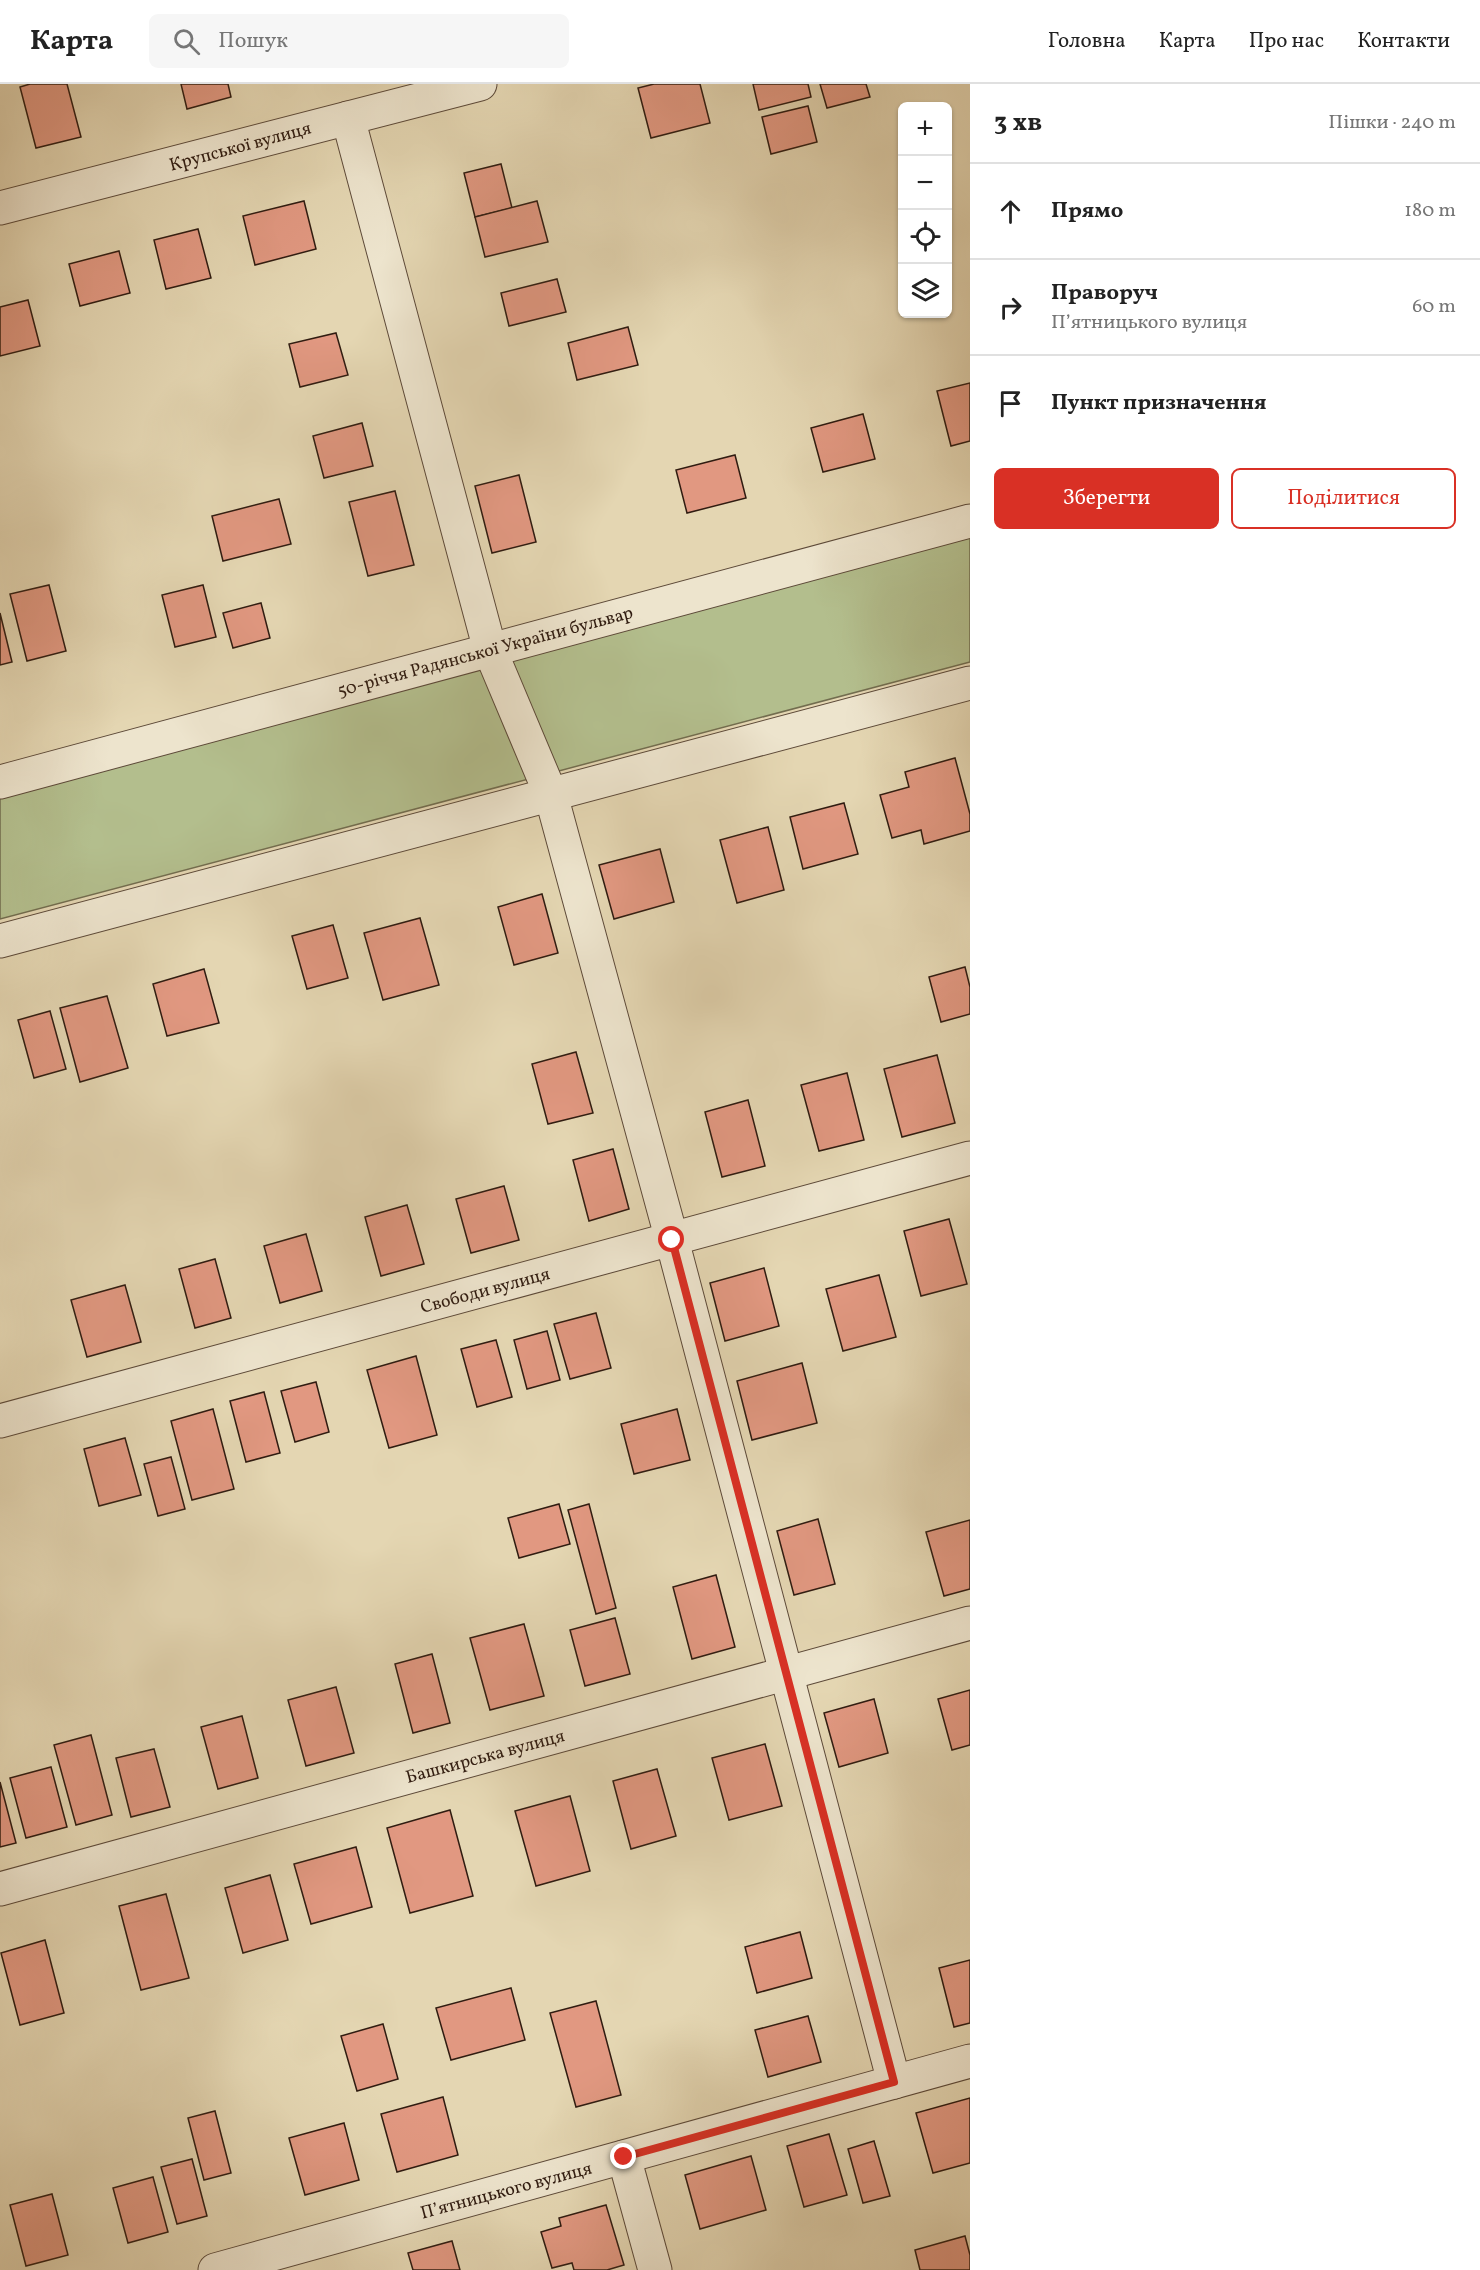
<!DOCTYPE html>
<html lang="uk">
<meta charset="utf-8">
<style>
body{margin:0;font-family:Vollkorn,serif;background:#f6f6f6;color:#222}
.controls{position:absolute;right:18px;top:18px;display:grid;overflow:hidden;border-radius:9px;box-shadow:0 2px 4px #0004}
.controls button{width:54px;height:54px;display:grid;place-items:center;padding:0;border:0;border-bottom:2px solid #e0e0e0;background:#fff;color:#222;font:30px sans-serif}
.stop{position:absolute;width:18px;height:18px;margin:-14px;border:4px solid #d93025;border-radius:50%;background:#fff}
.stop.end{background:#d93025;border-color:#fff;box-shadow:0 2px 6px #0008}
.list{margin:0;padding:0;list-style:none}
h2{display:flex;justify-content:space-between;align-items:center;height:78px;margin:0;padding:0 24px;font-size:26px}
h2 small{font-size:20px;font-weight:400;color:#767676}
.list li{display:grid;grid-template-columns:39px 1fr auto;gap:18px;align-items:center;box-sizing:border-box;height:96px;padding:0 24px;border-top:2px solid #e0e0e0}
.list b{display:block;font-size:22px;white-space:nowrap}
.list p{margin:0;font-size:20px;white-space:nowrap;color:#767676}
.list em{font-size:20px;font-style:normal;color:#767676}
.actions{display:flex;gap:12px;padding:18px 24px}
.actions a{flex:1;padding:14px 0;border:2px solid #d93025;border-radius:9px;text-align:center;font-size:21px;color:#d93025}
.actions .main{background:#d93025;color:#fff}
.icon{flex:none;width:33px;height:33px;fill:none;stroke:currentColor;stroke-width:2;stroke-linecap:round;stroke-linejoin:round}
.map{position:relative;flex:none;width:970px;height:2186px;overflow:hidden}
header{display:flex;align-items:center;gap:36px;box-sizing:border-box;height:84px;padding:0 30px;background:#fff;border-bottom:2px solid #e0e0e0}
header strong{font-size:28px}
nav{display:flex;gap:33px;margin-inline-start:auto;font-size:21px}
.search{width:420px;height:54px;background:#f6f6f6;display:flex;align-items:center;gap:15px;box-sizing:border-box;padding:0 21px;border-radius:9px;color:#767676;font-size:22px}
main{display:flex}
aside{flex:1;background:#fff}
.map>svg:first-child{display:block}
.green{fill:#b3be8d;stroke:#726d4f;stroke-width:1.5}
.building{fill:#e19881;stroke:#301c11;stroke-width:1.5}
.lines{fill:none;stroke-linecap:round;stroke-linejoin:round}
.street-casing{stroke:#5d4a39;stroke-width:35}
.street{stroke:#ede4cd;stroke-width:33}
.route{stroke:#d93025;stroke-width:8}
.labels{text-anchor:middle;stroke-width:5;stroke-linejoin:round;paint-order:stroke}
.street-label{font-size:18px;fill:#301c11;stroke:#ede4cd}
</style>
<header>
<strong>Карта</strong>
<div class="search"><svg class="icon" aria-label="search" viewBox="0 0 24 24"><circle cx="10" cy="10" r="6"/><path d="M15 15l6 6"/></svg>Пошук</div>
<nav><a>Головна</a><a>Карта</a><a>Про нас</a><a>Контакти</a></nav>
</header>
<main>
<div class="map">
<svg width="970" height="2186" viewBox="0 0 970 2186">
<rect width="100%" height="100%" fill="#e4d6b2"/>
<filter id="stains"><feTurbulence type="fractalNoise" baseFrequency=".00333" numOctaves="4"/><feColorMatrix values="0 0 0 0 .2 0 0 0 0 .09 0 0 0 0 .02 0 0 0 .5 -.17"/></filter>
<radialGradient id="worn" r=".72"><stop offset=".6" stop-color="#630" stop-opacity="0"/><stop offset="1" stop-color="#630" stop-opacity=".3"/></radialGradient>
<path class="green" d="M970,448V578L0,835V707Z"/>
<g class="building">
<path d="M30,0H67L81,53L36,64L20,3Z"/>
<path d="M181,0H228L231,13L187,25Z"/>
<path d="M654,0H700L710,39L651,54L638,4Z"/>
<path d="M753,0H808L811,13L759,26Z"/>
<path d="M820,0H866L870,13L827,24Z"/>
<path d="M808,22L817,58L771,70L762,33Z"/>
<path d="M501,80L512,124L475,133L464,89Z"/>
<path d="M304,117L316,165L255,181L243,132Z"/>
<path d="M537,117L548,158L485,173L475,133Z"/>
<path d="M198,145L211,194L166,205L154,156Z"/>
<path d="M119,167L130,209L80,222L69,180Z"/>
<path d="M557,195L566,228L509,242L501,209Z"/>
<path d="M28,216L40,262L0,272V223Z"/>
<path d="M628,243L638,281L577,296L568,259Z"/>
<path d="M336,249L348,291L300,303L289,260Z"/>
<path d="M970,299V357L951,362L937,307Z"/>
<path d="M863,330L875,375L823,388L811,344Z"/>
<path d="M362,339L373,382L324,394L313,352Z"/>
<path d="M735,371L746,414L687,429L676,386Z"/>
<path d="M519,391L536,458L492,469L475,402Z"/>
<path d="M395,407L414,481L368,492L349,418Z"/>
<path d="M279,415L291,460L223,477L212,432Z"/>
<path d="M49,501L66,567L27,577L10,510Z"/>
<path d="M203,501L216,553L175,563L162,511Z"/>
<path d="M261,519L270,554L233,564L223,529Z"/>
<path d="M0,529L12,578L0,581Z"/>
<path d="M955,674L970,730V747L924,760L921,746L892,754L880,711L909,703L905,688Z"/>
<path d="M844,719L858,770L803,785L790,733Z"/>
<path d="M768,743L784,806L737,819L720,756Z"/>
<path d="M660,765L674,818L614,835L599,781Z"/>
<path d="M542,810L558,869L514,881L498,823Z"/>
<path d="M420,834L439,901L383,916L364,849Z"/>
<path d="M333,841L348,894L307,905L292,852Z"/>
<path d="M965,883L970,903V930L941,938L929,893Z"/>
<path d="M204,885L219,939L167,952L153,900Z"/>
<path d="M107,912L128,984L80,998L60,924Z"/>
<path d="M50,927L66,985L34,994L18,936Z"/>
<path d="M576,968L593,1029L548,1040L532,980Z"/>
<path d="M937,971L955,1039L902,1053L884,985Z"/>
<path d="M847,989L864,1056L819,1067L801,1001Z"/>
<path d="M748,1016L765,1082L722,1093L705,1028Z"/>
<path d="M613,1065L629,1125L589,1137L573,1076Z"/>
<path d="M504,1102L519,1156L471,1169L456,1115Z"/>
<path d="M407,1121L424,1180L381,1192L365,1133Z"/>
<path d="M949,1135L967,1200L921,1212L904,1147Z"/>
<path d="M306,1150L322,1207L280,1219L264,1162Z"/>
<path d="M215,1175L231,1234L195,1244L179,1185Z"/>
<path d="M764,1184L779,1242L725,1257L710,1199Z"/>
<path d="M879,1191L896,1253L843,1267L826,1205Z"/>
<path d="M125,1201L141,1258L87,1273L71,1216Z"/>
<path d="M596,1229L611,1284L570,1295L554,1240Z"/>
<path d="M547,1247L560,1296L527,1305L514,1256Z"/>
<path d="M496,1256L512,1313L477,1323L461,1265Z"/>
<path d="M416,1272L437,1351L389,1364L367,1286Z"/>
<path d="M802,1279L817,1339L752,1356L737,1297Z"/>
<path d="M316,1298L329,1348L295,1358L281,1307Z"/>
<path d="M264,1308L280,1369L246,1378L230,1317Z"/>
<path d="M213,1325L234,1405L192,1416L171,1337Z"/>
<path d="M677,1325L690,1376L634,1390L621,1340Z"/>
<path d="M125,1354L141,1411L99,1422L84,1365Z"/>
<path d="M171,1373L185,1425L158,1432L144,1380Z"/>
<path d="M559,1420L570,1460L519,1474L508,1434Z"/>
<path d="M589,1420L616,1524L596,1530L568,1426Z"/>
<path d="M818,1435L835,1500L794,1511L777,1447Z"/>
<path d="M970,1436V1505L944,1512L926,1448Z"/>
<path d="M716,1491L735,1563L692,1575L673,1503Z"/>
<path d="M615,1534L630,1590L585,1602L570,1546Z"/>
<path d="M524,1540L544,1612L490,1626L470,1554Z"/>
<path d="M432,1570L450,1639L413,1649L395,1580Z"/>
<path d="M336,1603L354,1669L306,1682L288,1616Z"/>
<path d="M970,1606V1661L952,1666L938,1615Z"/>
<path d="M874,1615L888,1669L839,1683L824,1629Z"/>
<path d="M242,1632L258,1694L218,1705L201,1643Z"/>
<path d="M91,1651L112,1731L76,1741L54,1661Z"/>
<path d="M765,1660L782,1722L729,1736L712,1674Z"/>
<path d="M154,1665L170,1723L131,1733L116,1674Z"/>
<path d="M51,1683L67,1743L26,1754L10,1694Z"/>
<path d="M657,1685L676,1752L631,1765L613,1697Z"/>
<path d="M0,1698L16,1759L0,1763Z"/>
<path d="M570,1712L590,1787L536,1802L515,1727Z"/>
<path d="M450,1726L473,1812L410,1829L387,1744Z"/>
<path d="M356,1763L372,1823L311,1840L294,1780Z"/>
<path d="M270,1791L288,1856L243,1869L225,1804Z"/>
<path d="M166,1810L189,1894L141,1906L119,1822Z"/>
<path d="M800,1848L812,1894L757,1909L745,1863Z"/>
<path d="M45,1856L64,1929L20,1941L1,1869Z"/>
<path d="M970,1876V1939L954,1943L939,1884Z"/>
<path d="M511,1904L525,1956L451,1976L436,1924Z"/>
<path d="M596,1917L621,2011L576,2023L550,1929Z"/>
<path d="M808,1932L821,1978L768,1993L755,1946Z"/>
<path d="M383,1940L398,1995L357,2007L341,1952Z"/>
<path d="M443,2013L458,2071L397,2088L381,2030Z"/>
<path d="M970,2014V2079L933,2089L916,2029Z"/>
<path d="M215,2027L231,2089L204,2096L188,2034Z"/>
<path d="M344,2039L359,2096L305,2111L289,2054Z"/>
<path d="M829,2050L847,2111L804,2123L787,2062Z"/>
<path d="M874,2057L890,2112L863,2119L848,2065Z"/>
<path d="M751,2072L766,2126L700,2145L685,2091Z"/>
<path d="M192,2075L207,2132L177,2140L161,2083Z"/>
<path d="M153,2093L168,2148L128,2159L113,2104Z"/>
<path d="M52,2110L68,2171L26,2182L10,2121Z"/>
<path d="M606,2121L624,2181L607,2186H574L572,2179L552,2184L541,2148L561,2142L559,2134Z"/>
<path d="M965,2152L970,2171V2186H920L915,2166Z"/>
<path d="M452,2157L460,2186H413L408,2169Z"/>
</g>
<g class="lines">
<g class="street-casing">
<g id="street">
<path d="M348,34L490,566L551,711L672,1156L894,1998"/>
<path d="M0,124L480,0"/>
<path d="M0,698L970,437"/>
<path d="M0,857L970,599"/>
<path d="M0,1337L970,1074"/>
<path d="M0,1805L970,1539"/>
<path d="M624,2073L655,2186"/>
<path d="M215,2186L970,1977"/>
</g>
</g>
<use href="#street" class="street"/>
</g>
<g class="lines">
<path class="route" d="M624,2073L894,1998L672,1156"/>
</g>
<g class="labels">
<g class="street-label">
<text transform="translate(240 62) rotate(-15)" y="6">Крупської вулиця</text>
<text transform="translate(485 567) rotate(-15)" y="6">50-річчя Радянської України бульвар</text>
<text transform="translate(485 1206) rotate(-15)" y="6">Свободи вулиця</text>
<text transform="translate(485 1672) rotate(-15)" y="6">Башкирська вулиця</text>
<text transform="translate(506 2106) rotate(-15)" y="6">П’ятницького вулиця</text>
</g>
</g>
<rect width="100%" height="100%" filter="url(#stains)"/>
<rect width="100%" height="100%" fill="url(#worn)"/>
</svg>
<div class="controls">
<button>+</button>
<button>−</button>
<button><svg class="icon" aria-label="locate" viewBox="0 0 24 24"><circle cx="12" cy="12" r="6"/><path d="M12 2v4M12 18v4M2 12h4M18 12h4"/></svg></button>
<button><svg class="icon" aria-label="layers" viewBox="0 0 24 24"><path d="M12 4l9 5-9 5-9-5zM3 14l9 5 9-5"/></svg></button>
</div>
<div class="stop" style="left:672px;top:1156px"></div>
<div class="stop end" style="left:624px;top:2073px"></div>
</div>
<aside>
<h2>3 хв<small>Пішки · 240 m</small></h2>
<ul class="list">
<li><svg class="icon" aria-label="ahead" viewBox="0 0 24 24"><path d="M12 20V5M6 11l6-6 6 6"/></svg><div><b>Прямо</b></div><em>180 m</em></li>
<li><svg class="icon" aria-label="right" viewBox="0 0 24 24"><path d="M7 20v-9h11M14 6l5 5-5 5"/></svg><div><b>Праворуч</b><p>П’ятницького вулиця</p></div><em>60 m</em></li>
<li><svg class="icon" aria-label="arrive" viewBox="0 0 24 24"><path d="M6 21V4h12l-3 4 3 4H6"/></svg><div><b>Пункт призначення</b></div></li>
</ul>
<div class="actions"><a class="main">Зберегти</a><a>Поділитися</a></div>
</aside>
</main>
